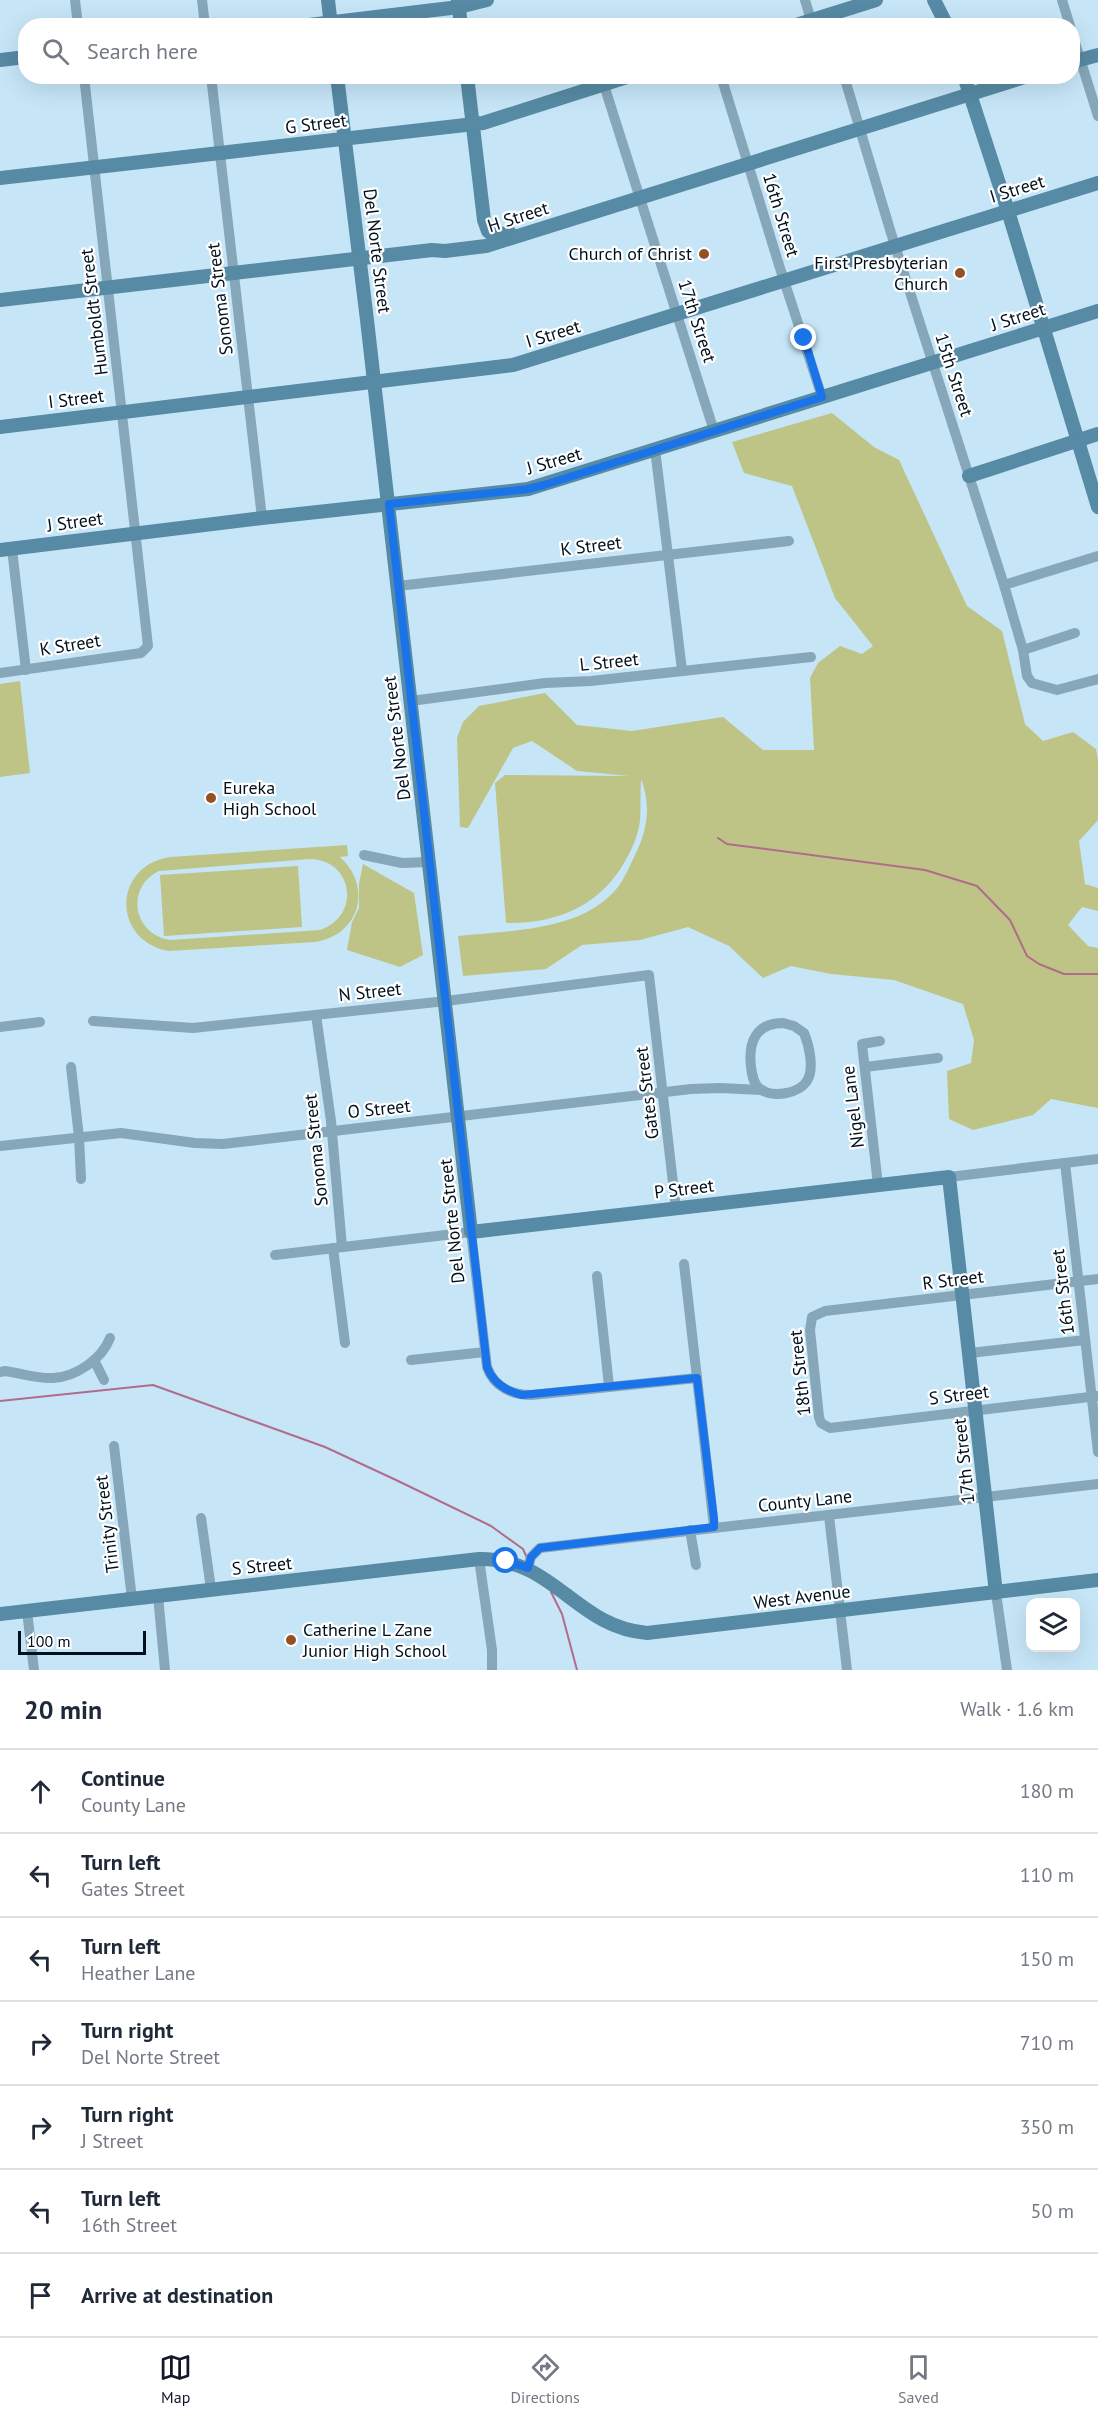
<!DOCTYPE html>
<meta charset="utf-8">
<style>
body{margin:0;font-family:"PT Sans",sans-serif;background:#f6f6f7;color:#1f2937}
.controls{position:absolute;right:18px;bottom:18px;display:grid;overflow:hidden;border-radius:12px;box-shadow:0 6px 24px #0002}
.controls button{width:54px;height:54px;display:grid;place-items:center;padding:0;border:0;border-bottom:2px solid #e0e1e3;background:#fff;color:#1f2937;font:30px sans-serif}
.scale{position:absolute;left:18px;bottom:15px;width:128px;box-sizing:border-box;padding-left:6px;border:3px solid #00101d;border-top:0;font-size:16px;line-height:21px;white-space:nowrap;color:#00101d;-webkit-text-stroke:4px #fff;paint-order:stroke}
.stop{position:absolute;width:18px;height:18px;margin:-14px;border:4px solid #1a73e8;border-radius:50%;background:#fff}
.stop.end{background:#1a73e8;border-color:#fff;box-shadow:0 2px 6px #0008}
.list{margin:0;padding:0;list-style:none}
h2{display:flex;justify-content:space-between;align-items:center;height:78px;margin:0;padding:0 24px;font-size:26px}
h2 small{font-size:20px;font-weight:400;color:#747a83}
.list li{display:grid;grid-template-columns:39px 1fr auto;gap:18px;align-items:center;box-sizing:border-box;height:84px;padding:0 24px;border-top:2px solid #e0e1e3}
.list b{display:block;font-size:22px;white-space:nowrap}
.list p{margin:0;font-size:20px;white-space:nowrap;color:#747a83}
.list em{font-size:20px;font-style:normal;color:#747a83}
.icon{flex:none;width:33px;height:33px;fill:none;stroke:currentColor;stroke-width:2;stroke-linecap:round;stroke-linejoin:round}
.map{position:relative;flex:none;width:1098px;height:1670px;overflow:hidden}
.search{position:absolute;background:#fff;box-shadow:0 6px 24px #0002;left:18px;right:18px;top:18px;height:66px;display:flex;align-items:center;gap:15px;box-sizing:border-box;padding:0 21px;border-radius:24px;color:#747a83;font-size:22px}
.sheet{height:666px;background:#fff}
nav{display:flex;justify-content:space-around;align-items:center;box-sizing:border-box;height:84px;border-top:2px solid #e0e1e3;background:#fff;font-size:16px;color:#747a83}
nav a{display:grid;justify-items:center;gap:3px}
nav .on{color:#111827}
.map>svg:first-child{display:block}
.green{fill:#bec386;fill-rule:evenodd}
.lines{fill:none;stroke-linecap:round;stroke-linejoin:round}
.stream{stroke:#b36b8c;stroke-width:2}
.street{stroke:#85a7b9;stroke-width:10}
.secondary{stroke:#578aa4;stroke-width:14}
.route{stroke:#1a73e8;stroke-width:8}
.poi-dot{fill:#945122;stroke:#fff;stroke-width:2}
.labels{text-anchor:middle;stroke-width:4.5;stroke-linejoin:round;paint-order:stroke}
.street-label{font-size:18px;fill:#00101d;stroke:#fff}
.poi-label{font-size:18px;fill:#00101d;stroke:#fff;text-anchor:end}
</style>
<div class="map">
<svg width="1098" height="1670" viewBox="0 0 1098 1670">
<rect width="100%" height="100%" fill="#c6e6f8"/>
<g class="green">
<path d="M832,413L874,447L899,460L967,606L1002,631L1025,724L1043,741L1073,732L1096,749L1098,760V820L1079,841L1085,884L1098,888V911L1082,907L1068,925L1088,946L1098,948V1108L1051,1099L1033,1115L973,1130L949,1119L947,1071L971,1063L974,1040L963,1004L894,980L831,974L791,966L763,978L729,946L688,927L640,940L582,945L546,969L463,976L458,936C511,930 582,932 618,887C625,878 630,865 635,855C648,830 651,804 641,779C640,793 641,807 640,821C638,837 630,854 621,868C595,908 554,924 506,923L495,783L505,775L629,776L577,771L532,741L513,748L468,828L460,827L457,738L463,722L479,706L545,693L577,725L632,731L723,717L763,750H814L810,678L818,663L840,646L862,654L873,646L835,598L792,486L744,473L732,442Z"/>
<path d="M20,681L30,773L0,777V684Z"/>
<path d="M347,845L348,856L340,857C373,887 360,935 315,942L169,951C112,941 112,866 170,857ZM309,859C353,859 362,915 320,930L170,940C133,934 125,887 159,871Z"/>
<path d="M363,864L414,893L423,955L400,967L347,950L352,922L359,908V884Z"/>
<path d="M298,866L302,927L164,936L160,875Z"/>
</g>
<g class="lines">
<g class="stream">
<path d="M718,838L727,844L925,870L977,886L1010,920L1027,956L1039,964L1064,974H1098"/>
<path d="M0,1401L153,1385L325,1447L396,1480L491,1526L523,1549L527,1558"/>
<path d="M551,1592L562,1614L577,1670"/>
</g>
<g class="street">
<path d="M75,0L78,26"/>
<path d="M202,0L205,26"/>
<path d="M805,0L811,20"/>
<path d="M1062,0L1070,26"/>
<path d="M1072,33L1098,116"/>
<path d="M211,76L262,518"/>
<path d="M721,76L779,265L822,397"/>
<path d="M844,76L891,233L1004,585L1023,650L1027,676L1032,683L1057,690L1098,679"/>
<path d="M604,85L714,431"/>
<path d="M655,449L682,670"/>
<path d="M12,549L26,670"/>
<path d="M1004,585L1098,556"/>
<path d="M398,586L789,541"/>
<path d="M1023,650L1075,633"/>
<path d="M0,673L141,653L148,646L84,76"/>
<path d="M411,701L545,683L591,681L811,657"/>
<path d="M364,855L402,863L430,862"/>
<path d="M316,1015L331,1121L342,1247"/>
<path d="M93,1021L193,1028L446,1001L649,975L676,1209"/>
<path d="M783,1023L794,1026L804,1033C809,1045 814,1067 808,1079C801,1094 771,1099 759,1088C753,1083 752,1074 751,1067C748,1042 756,1023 783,1023Z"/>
<path d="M0,1027L40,1022"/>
<path d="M71,1067L79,1137L81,1179"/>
<path d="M865,1067L938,1058"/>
<path d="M0,1146L121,1133L195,1143L223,1144L691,1089L720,1088L762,1090"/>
<path d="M1065,1163L1098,1452"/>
<path d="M949,1177L1098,1159"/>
<path d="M878,1185L862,1044L880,1041"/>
<path d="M333,1248L345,1343"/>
<path d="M275,1255L471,1232L487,1367C494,1387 512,1395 532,1395L697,1378"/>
<path d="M684,1264L714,1527"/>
<path d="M597,1276L609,1386"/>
<path d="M1098,1279L825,1311L812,1317L810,1330L819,1417L821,1423L830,1428L1098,1396"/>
<path d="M970,1353L1085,1340"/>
<path d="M94,1360L104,1380"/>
<path d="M411,1360L485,1352"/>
<path d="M0,1372L5,1371C20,1373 38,1379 53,1378C76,1377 102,1359 110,1338"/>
<path d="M114,1446L132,1599"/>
<path d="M829,1516L847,1670"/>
<path d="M201,1518L211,1589"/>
<path d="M690,1530L696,1565"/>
<path d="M479,1559L492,1650V1670"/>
<path d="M528,1568L531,1557L540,1548L1098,1484"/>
<path d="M996,1593L1007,1670"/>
<path d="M158,1596L165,1670"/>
<path d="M27,1611L34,1670"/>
</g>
<g class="secondary">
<path d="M328,0L331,26"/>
<path d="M458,0L461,26"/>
<path d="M934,0L947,26"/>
<path d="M301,26L459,7L487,0"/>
<path d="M793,26L876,0"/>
<path d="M0,60L26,57"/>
<path d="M1072,62L1098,55"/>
<path d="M337,76L367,320L471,1232L949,1177L996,1593"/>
<path d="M467,76L484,220L488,231L493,235L510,233"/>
<path d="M964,76L1008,211L1098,507"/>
<path d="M0,178L483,123L630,76"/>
<path d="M0,300L432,250L445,251L486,246L1028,76"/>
<path d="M0,427L513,365L1098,183"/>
<path d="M969,476L1098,434"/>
<path d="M0,550L262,518L528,489L1098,311"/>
<path d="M0,1614L479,1559C555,1558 575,1627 647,1633L1098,1580"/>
</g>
</g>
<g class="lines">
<path class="route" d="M506,1561L528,1568L531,1557L540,1548L714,1527V1519L697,1378L522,1395C506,1391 493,1383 487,1367L389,504L528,489L544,485L822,397L804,338"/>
</g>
<g class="poi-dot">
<circle cx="704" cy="254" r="6"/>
<circle cx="960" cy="273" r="6"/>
<circle cx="211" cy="798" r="6"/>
<circle cx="291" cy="1640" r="6"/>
</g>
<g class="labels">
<g class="street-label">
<text transform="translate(316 124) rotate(-7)" y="6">G Street</text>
<text transform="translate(1017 189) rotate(-17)" y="6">I Street</text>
<text transform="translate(781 215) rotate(73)" y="6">16th Street</text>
<text transform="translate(518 217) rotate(-18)" y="6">H Street</text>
<text transform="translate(377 251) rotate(83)" y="6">Del Norte Street</text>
<text transform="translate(220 299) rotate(-97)" y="6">Sonoma Street</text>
<text transform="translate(94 312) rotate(-97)" y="6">Humboldt Street</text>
<text transform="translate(1018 317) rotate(-18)" y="6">J Street</text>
<text transform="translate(697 321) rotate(72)" y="6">17th Street</text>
<text transform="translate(553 334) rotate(-17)" y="6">I Street</text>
<text transform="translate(954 375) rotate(72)" y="6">15th Street</text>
<text transform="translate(76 399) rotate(-7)" y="6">I Street</text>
<text transform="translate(554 461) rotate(-16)" y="6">J Street</text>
<text transform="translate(75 522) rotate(-8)" y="6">J Street</text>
<text transform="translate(591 546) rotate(-7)" y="6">K Street</text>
<text transform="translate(70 645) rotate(-9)" y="6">K Street</text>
<text transform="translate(609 662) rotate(-6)" y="6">L Street</text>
<text transform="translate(397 738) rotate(-97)" y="6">Del Norte Street</text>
<text transform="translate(370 992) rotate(-6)" y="6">N Street</text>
<text transform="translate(647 1093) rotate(-97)" y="6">Gates Street</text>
<text transform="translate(853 1107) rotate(-97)" y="6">Nigel Lane</text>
<text transform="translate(379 1109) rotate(-6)" y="6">O Street</text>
<text transform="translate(316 1150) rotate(-96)" y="6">Sonoma Street</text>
<text transform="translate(684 1189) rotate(-7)" y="6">P Street</text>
<text transform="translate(452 1221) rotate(-96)" y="6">Del Norte Street</text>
<text transform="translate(953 1280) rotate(-7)" y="6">R Street</text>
<text transform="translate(1063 1292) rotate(-97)" y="6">16th Street</text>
<text transform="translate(800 1373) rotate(-96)" y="6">18th Street</text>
<text transform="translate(959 1395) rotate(-7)" y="6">S Street</text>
<text transform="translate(964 1461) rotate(-96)" y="6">17th Street</text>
<text transform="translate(805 1501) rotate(-6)" y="6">County Lane</text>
<text transform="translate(107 1524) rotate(-97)" y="6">Trinity Street</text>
<text transform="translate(262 1566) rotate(-6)" y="6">S Street</text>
<text transform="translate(802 1597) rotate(-7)" y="6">West Avenue</text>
</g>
<g class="poi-label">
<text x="692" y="260">Church of Christ</text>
<text x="948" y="269">First Presbyterian<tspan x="948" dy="21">Church</tspan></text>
<text x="223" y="794" text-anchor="start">Eureka<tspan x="223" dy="21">High School</tspan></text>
<text x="303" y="1636" text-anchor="start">Catherine L Zane<tspan x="303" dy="21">Junior High School</tspan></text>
</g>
</g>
</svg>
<div class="controls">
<button><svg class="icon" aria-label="layers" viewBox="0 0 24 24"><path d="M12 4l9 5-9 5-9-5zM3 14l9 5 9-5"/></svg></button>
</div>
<div class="scale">100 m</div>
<div class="stop" style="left:506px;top:1561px"></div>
<div class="stop end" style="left:804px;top:338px"></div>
<div class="search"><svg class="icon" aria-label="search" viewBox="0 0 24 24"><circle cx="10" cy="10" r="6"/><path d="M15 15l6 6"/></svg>Search here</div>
</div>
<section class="sheet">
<h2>20 min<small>Walk · 1.6 km</small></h2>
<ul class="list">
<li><svg class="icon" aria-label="ahead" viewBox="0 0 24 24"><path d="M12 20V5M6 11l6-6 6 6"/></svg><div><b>Continue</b><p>County Lane</p></div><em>180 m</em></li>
<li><svg class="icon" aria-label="left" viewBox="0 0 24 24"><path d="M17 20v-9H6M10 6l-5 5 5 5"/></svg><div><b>Turn left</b><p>Gates Street</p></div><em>110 m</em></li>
<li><svg class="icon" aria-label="left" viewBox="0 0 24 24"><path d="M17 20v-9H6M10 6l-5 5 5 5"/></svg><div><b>Turn left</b><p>Heather Lane</p></div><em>150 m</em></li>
<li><svg class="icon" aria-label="right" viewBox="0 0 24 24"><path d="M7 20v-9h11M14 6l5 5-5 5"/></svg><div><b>Turn right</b><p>Del Norte Street</p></div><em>710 m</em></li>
<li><svg class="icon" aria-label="right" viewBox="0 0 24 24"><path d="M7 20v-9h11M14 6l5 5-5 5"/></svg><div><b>Turn right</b><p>J Street</p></div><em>350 m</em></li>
<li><svg class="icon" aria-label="left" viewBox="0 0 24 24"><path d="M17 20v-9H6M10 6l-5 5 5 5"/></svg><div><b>Turn left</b><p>16th Street</p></div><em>50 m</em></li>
<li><svg class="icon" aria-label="arrive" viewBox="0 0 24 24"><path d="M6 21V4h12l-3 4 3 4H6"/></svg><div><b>Arrive at destination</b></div></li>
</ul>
</section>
<nav>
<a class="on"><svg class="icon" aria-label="map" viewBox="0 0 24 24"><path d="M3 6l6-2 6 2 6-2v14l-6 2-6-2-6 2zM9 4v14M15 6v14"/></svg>Map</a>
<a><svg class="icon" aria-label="directions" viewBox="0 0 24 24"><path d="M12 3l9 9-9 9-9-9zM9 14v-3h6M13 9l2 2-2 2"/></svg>Directions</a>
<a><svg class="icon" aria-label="saved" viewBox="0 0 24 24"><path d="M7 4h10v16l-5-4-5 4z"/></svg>Saved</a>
</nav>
